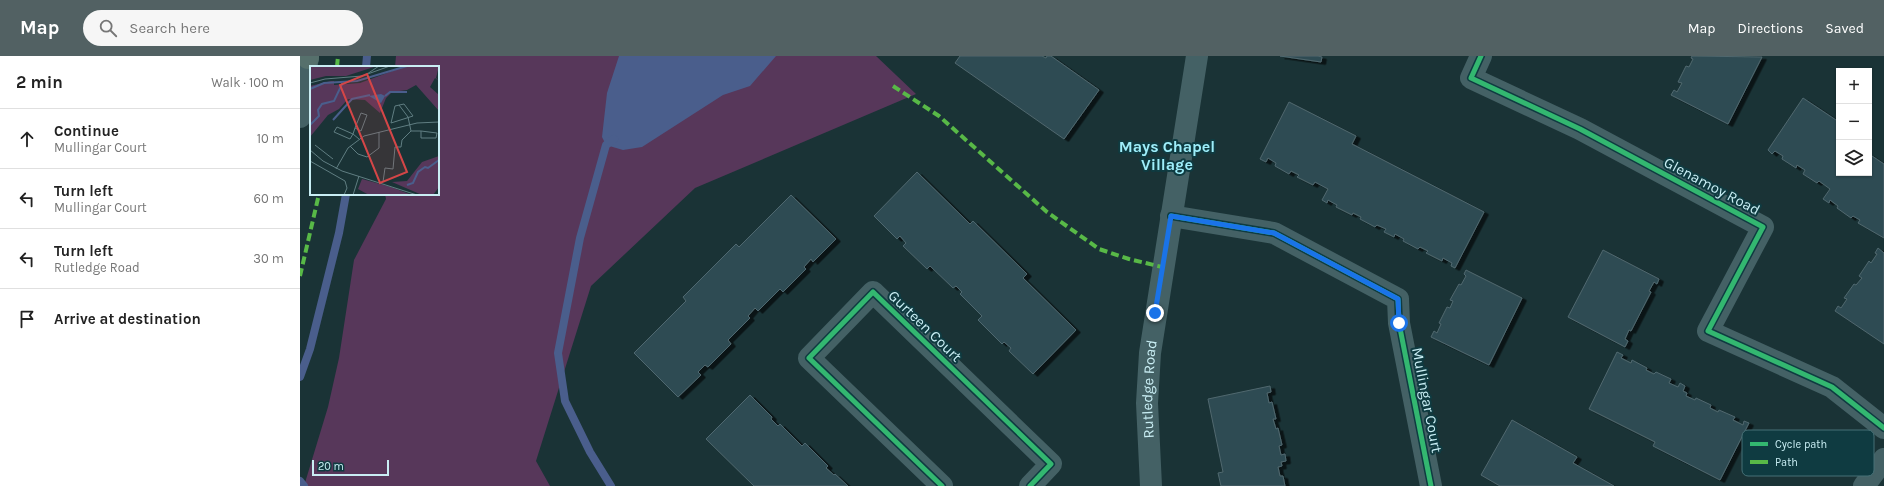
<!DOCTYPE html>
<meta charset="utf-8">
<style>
body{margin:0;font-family:Karla,sans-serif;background:#f6f6f6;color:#222}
.controls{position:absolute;right:12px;top:12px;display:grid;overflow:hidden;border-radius:0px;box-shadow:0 1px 3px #0004}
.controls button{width:36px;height:36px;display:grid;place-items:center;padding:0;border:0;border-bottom:1px solid #e0e0e0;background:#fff;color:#222;font:20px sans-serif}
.scale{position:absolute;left:12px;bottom:10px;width:77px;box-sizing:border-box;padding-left:4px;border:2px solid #c9eef4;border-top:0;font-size:11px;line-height:14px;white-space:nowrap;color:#c9eef4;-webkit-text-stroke:3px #0f3b41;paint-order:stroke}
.stop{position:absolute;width:12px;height:12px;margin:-9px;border:3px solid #1a73e8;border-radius:50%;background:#fff}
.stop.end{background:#1a73e8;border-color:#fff;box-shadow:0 1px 4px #0008}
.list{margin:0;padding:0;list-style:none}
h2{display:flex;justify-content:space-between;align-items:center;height:52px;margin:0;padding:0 16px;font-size:17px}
h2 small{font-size:13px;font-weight:400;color:#767676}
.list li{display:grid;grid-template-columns:26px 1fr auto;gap:12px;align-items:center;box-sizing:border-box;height:60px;padding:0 16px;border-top:1px solid #e0e0e0}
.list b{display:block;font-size:15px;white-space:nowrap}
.list p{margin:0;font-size:13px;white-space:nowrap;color:#767676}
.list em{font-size:13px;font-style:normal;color:#767676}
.icon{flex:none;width:22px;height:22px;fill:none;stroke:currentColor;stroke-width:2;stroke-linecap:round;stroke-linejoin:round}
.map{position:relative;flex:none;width:1584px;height:430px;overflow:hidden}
header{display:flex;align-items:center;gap:24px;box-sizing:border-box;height:56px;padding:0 20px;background:#526163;color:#fff}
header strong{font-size:19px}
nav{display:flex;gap:22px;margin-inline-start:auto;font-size:14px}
.search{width:280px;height:36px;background:#f6f6f6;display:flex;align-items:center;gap:10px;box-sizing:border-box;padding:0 14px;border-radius:22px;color:#767676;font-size:15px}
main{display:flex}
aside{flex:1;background:#fff}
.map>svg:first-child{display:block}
.green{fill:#57375a}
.water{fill:#4a5e8c}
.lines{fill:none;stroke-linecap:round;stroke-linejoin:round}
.stream{stroke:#4a5e8c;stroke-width:8}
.building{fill:#2f4b52;stroke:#50686f;filter:url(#shadow)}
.street{stroke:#446165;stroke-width:22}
.secondary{stroke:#446165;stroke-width:22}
.highway{stroke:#56706c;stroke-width:22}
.quiet{stroke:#58b947;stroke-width:4;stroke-dasharray:8 4;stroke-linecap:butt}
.cycleway-casing{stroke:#0f3b41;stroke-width:8}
.cycleway{stroke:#33b770;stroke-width:5}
.route{stroke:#1a73e8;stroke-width:5}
.labels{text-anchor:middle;stroke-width:4;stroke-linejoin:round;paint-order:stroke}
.street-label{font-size:15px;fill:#c9eef4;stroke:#0f3b41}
.neighbourhood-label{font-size:16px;font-weight:bold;fill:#9eeefa;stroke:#0f3b41}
.inset-river{fill:none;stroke:#4a5e8c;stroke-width:2}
.inset-road{fill:none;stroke:#607e82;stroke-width:1}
.view{fill:#d44647;fill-opacity:0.15;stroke:#d44647;stroke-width:2}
.inset-edge{fill:none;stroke:#c9eef4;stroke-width:2}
.key{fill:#0f3b41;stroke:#477177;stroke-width:1}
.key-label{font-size:11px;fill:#c9eef4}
</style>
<header>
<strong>Map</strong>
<div class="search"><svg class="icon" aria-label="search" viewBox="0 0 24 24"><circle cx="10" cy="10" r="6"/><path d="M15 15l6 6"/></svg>Search here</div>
<nav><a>Map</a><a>Directions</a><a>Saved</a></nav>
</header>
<main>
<aside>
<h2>2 min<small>Walk · 100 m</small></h2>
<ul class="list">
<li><svg class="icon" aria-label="ahead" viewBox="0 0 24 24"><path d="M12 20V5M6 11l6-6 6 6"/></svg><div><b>Continue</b><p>Mullingar Court</p></div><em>10 m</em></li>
<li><svg class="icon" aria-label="left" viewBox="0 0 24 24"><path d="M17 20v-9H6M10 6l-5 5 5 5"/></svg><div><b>Turn left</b><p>Mullingar Court</p></div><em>60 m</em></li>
<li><svg class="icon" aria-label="left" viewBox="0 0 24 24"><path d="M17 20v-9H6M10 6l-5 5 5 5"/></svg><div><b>Turn left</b><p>Rutledge Road</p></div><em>30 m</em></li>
<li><svg class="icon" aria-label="arrive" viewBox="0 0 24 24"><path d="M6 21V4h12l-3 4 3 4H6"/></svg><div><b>Arrive at destination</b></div></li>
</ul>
</aside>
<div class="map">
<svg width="1584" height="430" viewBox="0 0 1584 430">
<defs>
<filter id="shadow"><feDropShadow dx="4.5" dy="2.5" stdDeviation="0" flood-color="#0009"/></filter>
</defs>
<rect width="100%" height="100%" fill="#1a3336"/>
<path class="green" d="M96,0H576L616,38L395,132L291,230L236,405L250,430H4L28,351L39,302L54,204L86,143L85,138H138V11H95Z"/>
<path class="water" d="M319,0H476L450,30L423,39L342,91L323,94L306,89L302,81L307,37Z"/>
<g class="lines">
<g class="stream">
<path d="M66,11L67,0"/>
<path d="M0,321L10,293L39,177L46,138"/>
<path d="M0,425L4,430"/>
<path d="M311,430L290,396L265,345L258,297L280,182L306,89L314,83"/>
</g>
</g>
<g class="building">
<path d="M660,0H742L746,2L747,0H751L799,34L764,83L655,7Z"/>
<path d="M980,0H1018L1022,1L1021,6Z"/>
<path d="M1392,0L1462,1L1428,68L1371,39L1374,34L1377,36L1382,27L1378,26L1386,10L1389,11L1393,3L1391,2Z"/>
<path d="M1503,42L1539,66V117H1569V98L1584,108V182L1558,167L1560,164L1553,160L1551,162L1537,152L1538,150L1530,144L1529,147L1523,143L1530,133L1519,125L1517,127L1503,118L1505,114L1497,109L1496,112L1482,103L1483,100L1475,95L1472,98L1468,94Z"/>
<path d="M989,46L1056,80L1052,88L1184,156L1155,212L1151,210L1152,207L1143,202L1142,205L1126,197L1128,195L1120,191L1118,193L1103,185L1104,183L1095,178L1094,181L1084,176L1086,173L1077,169L1075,171L1060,163L1061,161L1053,157L1052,159L1036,151L1037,149L1028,144L1027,147L1022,144L1028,133L1015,126L1013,129L997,121L999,119L991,115L989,118L975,110L976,107L968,102L966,106L960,103Z"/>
<path d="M617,116L670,168L673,165L727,218L723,222L776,274L733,318L709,295L711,292L704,286L702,288L678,264L682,260L660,238L662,236L656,230L653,232L630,210L627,213L603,190L606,187L600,180L597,183L574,160Z"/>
<path d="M491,139L536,183L513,206L511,203L504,211L506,213L483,236L480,233L458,255L455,252L448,260L450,262L428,284L431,288L408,311L405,309L398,316L401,319L378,341L334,297L386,245L383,241L436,188L439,191Z"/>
<path d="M1578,192L1584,197V288L1535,255L1538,250L1541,252L1547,243L1544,242L1554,228L1556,229L1562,222L1559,220L1569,205L1571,207L1577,198L1575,197Z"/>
<path d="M1303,194L1359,223L1357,228L1354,226L1349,235L1351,236L1331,275L1329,274L1325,283L1328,285L1325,291L1268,261Z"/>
<path d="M1166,214L1222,242L1189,309L1131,281L1134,275L1137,277L1141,268L1139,267L1147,251L1150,252L1153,245L1150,244L1159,228L1161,229L1166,220L1164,218Z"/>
<path d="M1317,296L1323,299L1321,302L1331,307L1332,304L1347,312L1346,314L1354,318L1356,316L1371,323L1369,327L1378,331L1380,327L1385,330L1383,335L1387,337L1386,340L1395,344L1396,342L1411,349L1410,352L1418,356L1419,354L1435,361L1433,364L1443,369L1444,365L1449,367L1420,424L1353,390L1355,386L1289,353Z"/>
<path d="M970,330L971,336L967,337L969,347L972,346L976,363H973L976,373L978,372L982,389L979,390L981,399L985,398L986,405L981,406L982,410L978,411L980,420H983L985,430H921L918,417L923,416L908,343Z"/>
<path d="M450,339L472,361L471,363L478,370L480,368L502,390L505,387L528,410L526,412L534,419L535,418L548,430H454L406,383Z"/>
<path d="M1212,364L1277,401L1273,407L1314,430H1200L1181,419Z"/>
</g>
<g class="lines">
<g class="street">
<path d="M1181,0L1171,22L1280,73L1463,171L1408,275L1532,331L1584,372"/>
<path d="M871,160L974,177L1098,243L1099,267L1131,430"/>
<path d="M642,430L509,302L573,236L751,408L730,430"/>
<path id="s1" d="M851,430L847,347L850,297L897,0"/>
<path d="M1564,430L1584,403"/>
</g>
<path class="secondary" d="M0,61L8,0"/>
<path class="highway" d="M8,0V2"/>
<g class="quiet">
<path d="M37,11L38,0"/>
<path d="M593,30L639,60L747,156L799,193L829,203L862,211"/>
<path d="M0,220L19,138"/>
</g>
<g class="cycleway-casing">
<g id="cycleway">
<path d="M1181,0L1171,22L1280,73L1463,171L1408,275L1532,331L1584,372"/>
<path d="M871,160L974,177L1098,243L1099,267L1131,430"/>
<path d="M642,430L509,302L573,236L751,408L730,430"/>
</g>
</g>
<use href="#cycleway" class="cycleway"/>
</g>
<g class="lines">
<path class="route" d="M855,257L871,160L974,177L1098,243L1099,267"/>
</g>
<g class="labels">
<g class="street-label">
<text transform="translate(1412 130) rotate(28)" y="5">Glenamoy Road</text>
<text transform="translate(625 270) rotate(44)" y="5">Gurteen Court</text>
<text dy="5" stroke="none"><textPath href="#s1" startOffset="97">Rutledge Road</textPath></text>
<text transform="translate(1127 344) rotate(79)" y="5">Mullingar Court</text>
</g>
<g class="neighbourhood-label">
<text x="867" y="96">Mays Chapel<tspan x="867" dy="18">Village</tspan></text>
</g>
</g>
<g transform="translate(10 10)">
<rect width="129" height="129" fill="#1a3336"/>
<path d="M0,0H67L36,10H16L0,14ZM96,0H129L126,12L129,15L125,12L120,21L129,29V45L106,19L97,24L82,26L76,32L70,47L55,34L38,33L29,43L18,49L0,71V20L21,15H24V19L50,17ZM129,90V121L123,129H112L82,116L97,115L112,96ZM52,113L81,121L102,129H59L48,123Z" fill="#57375a"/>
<path d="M71,28L75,30L71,37L59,30Z" fill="#4a5e8c"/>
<path class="inset-river" d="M0,23L14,17L47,15L97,0M75,30L80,26H97M23,54L42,33L60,29M0,59L9,50L8,44L12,38L24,35L33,16M97,119L103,117L108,106L115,101L118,102L129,94"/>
<path class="inset-road" d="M57,8L69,0M0,17L15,13L52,10L80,0M94,38L103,50L81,57L85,40ZM89,39L98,51L101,65H111V72H126L127,67L111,65M45,62L51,47L57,49L51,65L45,62L43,68L27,61L24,66L40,73L43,68L49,73M5,79L23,93M40,80L48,88L57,91L69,82V66M0,84L13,95L32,105L107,129M0,95L35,115L37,122L34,129M26,103L38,82L54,70L107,57L129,56M73,116L75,102L83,103L85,81H91L92,74L101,65M43,129L49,110"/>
<path class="view" d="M57,8L97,106L70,117L30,19Z"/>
<rect width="129" height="129" class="inset-edge"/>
</g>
<rect x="1442" y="374" width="132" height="46" rx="6" class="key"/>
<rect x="1450" y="386" width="18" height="4" fill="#33b770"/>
<rect x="1450" y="404" width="18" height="4" fill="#58b947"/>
<g class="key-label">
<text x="1475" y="392">Cycle path</text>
<text x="1475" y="410">Path</text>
</g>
</svg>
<div class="controls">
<button>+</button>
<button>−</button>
<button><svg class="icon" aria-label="layers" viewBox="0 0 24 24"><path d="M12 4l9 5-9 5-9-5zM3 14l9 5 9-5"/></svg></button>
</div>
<div class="scale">20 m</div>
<div class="stop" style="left:1099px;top:267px"></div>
<div class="stop end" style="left:855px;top:257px"></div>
</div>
</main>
